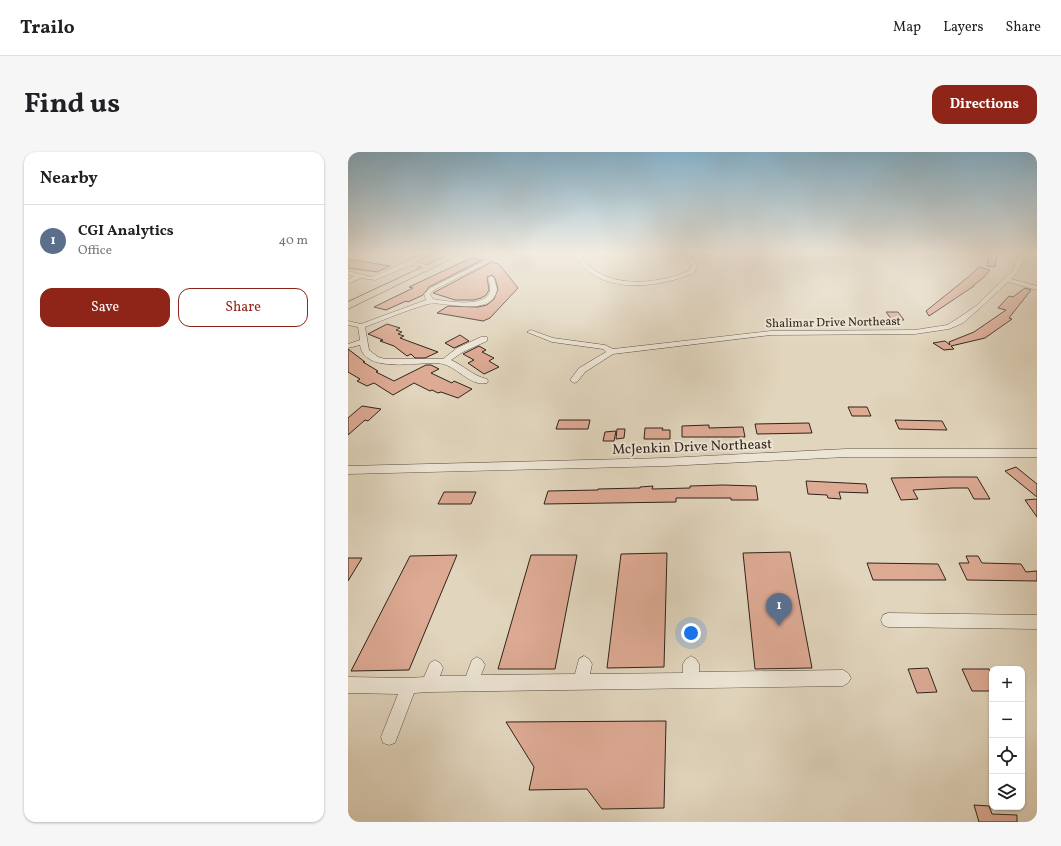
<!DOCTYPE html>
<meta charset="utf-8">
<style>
body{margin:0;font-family:Vollkorn,serif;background:#f6f6f6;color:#202124}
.controls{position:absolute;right:12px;bottom:12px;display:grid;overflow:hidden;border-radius:8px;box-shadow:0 1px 3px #0004}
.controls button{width:36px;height:36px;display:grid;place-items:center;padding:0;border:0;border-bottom:1px solid #e0e0e0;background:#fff;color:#202124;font:20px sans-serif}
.you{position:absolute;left:343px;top:481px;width:14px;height:14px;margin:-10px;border:3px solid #fff;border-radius:50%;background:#1a73e8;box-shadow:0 0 0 6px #1a73e833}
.badge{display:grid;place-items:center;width:26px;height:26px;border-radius:50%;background:#8f2418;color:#fff;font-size:13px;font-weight:700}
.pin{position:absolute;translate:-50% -33px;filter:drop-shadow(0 1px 2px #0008)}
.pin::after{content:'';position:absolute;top:21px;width:14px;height:12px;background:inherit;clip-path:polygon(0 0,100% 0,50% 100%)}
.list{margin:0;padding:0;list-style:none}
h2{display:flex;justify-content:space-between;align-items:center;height:52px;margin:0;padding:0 16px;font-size:17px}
h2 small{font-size:13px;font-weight:400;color:#757577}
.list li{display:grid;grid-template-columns:26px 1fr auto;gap:12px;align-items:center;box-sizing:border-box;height:72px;padding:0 16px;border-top:1px solid #e0e0e0}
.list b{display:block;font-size:15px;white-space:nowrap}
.list p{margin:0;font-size:13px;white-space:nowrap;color:#757577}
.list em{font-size:13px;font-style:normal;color:#757577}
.actions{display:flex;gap:8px;padding:12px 16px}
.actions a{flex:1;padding:9px 0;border:1px solid #8f2418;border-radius:12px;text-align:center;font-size:14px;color:#8f2418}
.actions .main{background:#8f2418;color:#fff}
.icon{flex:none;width:22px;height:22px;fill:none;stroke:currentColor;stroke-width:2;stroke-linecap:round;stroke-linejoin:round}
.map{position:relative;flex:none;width:689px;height:670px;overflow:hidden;border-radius:12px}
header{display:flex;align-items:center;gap:24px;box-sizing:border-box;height:56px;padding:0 20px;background:#fff;border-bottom:1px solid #e0e0e0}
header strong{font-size:19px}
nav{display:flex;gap:22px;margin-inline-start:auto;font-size:14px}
.intro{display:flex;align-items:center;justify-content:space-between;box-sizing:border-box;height:96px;padding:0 24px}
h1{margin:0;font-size:28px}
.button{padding:10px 18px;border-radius:12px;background:#8f2418;color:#fff;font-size:14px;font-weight:700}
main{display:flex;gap:24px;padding:0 24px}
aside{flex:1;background:#fff;border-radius:12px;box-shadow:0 1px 3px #0004}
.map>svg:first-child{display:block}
.building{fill:#ddaa94;stroke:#31231c}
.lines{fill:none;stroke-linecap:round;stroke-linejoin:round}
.minor-casing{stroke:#5d5044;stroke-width:1}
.major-casing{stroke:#31231c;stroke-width:1}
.minor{fill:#ece4d4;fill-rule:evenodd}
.major{fill:#e1d5bd;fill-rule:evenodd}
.labels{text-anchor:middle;stroke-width:4;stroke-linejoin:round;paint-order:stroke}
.far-street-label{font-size:12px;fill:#31231c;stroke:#ece4d4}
.street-label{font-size:14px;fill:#31231c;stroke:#ece4d4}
</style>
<header>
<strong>Trailo</strong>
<nav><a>Map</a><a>Layers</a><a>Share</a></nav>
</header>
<div class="intro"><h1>Find us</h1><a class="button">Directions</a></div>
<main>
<aside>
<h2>Nearby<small></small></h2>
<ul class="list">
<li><span class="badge" style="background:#5c6f8a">1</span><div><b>CGI Analytics</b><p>Office</p></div><em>40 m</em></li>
</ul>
<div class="actions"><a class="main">Save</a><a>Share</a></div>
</aside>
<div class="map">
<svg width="689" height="670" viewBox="0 0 689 670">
<rect width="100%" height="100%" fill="#e1d5bd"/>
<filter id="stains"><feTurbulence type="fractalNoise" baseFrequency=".005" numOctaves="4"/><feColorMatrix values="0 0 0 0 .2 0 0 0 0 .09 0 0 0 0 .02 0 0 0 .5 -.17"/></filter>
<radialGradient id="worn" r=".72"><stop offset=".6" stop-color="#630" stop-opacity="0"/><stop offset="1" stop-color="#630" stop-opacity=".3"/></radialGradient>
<g class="building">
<path d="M642,100H649L647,115L639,114Z"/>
<path d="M123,106L134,108L81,135L75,143L60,150L58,149L38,158L26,155L65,136L61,135Z"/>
<path d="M0,107L42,114L29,120L0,116Z"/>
<path d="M144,110L151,112L170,136L142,166L135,169L89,161L100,154L130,155L139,153L146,147L150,137L147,126L144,123L139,125L141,138L138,143L133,146L126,148H107L85,141Z"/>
<path d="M631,115L642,118L636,125L625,134H626L581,164L578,159L624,122Z"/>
<path d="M677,136L683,138L661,166L664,167L637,186L603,194L606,197L596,198L585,191L597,189L602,193L601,190L626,180L658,158L650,156L661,144L665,145Z"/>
<path d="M538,160H550L556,168H544Z"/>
<path d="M39,172L52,176L48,178L54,180L50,182L56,184L52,186L90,200L77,206H67L63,202L59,204L46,194L32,189L35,188L20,182Z"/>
<path d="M112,183L121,189L106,196L97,191Z"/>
<path d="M131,194L138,198L134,200L146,206L141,209L151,215L136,222L120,211L126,208L115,202Z"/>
<path d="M0,197L17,210H15L30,219L28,220L46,229L78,213H83L91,217L83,221L104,231L106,229L124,237L110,246L93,240L90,241L84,238L82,239L66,231L45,243L26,231L19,234L9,229L12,227L0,220Z"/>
<path d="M14,254L33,257L20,269L17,268L0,283V266Z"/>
<path d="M500,255H519L523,264H504Z"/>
<path d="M211,268H242L240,277H208Z"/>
<path d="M547,268L594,269L599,278L551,277Z"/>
<path d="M461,271L464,281L409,282L407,272Z"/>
<path d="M361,273V276L395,275L397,285H334V274Z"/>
<path d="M297,276H315L314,278H322V287H296Z"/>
<path d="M269,277H277L276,286L268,287Z"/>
<path d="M268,279L266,289H255L257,280Z"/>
<path d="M668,315L689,332V345L657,319Z"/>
<path d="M597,325H629L642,347H626L620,336H604L565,338L570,347L553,348L543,326Z"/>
<path d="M458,329L518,332L520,341L491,340L493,347L480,346L479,343L460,342Z"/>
<path d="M375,333L408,334L410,348H383V346H328V350L196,352L200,339L250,338V337L292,336V335L305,334L304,337L342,336V334Z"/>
<path d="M96,340H128L123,352H90Z"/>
<path d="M689,347V365L677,348Z"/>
<path d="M442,400L464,516L407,517L395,401Z"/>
<path d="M319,401L316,515L259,516L273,402Z"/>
<path d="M109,403L61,518L3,519L62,404Z"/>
<path d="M183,403H229L207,517H150Z"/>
<path d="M618,404H630L634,411L673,412L678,420L689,419V429L619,428L611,411H621Z"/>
<path d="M0,406H14L0,429Z"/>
<path d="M519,411L590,412L598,428H525Z"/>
<path d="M580,516L589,540L569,541L560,517Z"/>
<path d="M614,517H641L644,524V539H624Z"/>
<path d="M318,569L316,656L254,657L239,637L181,638L186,615L158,570Z"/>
<path d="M626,653L641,654L644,662L669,663V670H631Z"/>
</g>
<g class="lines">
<g class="minor-casing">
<g id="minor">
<path d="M80,100H87L67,110L82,114V116L63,113L27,128L13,126L0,132V128L6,124L0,123V119L24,125Z"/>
<path d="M225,100H231C251,139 307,133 341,119L344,113L331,100H337L350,113L346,121C308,137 246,144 225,100Z"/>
<path d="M669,100H675C678,110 670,120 663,127L689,134V138L660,130L632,156L615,171L601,177L567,182L423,183L265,202L237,220L229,230L226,231L222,228L231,216L258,200L255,197L204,190L179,180L183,178L205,186L257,193L265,197L423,179L567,178L599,173L609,167L628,154L665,118L670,104Z"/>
<path d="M138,108L143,109L86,138L82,142L85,147C97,149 140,157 142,138C143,134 141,130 140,126L143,124L146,126L149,137C145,167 95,148 80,152C59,158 38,167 17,175L21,198L30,205L37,207H95L109,196L133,185H139V189L115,200L103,208C117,214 123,223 139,227L140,229L139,231C120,235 109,212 89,211C70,210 16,222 12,193L0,196V192L12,188L10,175L0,173V169L13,172L78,148L76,142L82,136Z"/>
<path d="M498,297H689V305H498L318,314L0,322V314L318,306Z"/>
<path d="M540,461L689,463V477L540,475L535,473L533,468L535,463Z"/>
<path d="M236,504L241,507L244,512L242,522L335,521V512L338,507L343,504L348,507L351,512V520L495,518L500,521L503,526L500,531L495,534L81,540L66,541L47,591L41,593L35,591L33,585L50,542L0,541V525L61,526L76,525L82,511L87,508L92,511L95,516L92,524H118L124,508L129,505L134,508L137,513L133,523L227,522L231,507Z"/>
</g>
</g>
<g class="major-casing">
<path id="major" d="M107,100H117L0,157V150Z"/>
</g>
<use href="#minor" class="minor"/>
<use href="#major" class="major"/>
</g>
<linearGradient id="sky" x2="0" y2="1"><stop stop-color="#87b6d1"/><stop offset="0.52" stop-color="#f2ece1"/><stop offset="1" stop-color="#f2ece1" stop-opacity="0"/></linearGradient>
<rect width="689" height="194" fill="url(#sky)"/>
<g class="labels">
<g class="far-street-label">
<text transform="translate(485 170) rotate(-1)" y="4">Shalimar Drive Northeast</text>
</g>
<g class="street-label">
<text transform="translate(344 294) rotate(-2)" y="5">McJenkin Drive Northeast</text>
</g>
</g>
<rect width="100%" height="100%" filter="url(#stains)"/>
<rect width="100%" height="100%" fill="url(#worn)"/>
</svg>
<div class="controls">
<button>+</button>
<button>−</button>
<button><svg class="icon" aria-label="locate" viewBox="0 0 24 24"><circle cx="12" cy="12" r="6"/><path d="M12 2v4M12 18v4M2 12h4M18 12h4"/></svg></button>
<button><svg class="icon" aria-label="layers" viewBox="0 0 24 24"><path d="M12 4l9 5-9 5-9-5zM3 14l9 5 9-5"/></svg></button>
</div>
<div class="you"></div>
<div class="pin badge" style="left:431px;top:474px;background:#5c6f8a">1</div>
</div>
</main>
